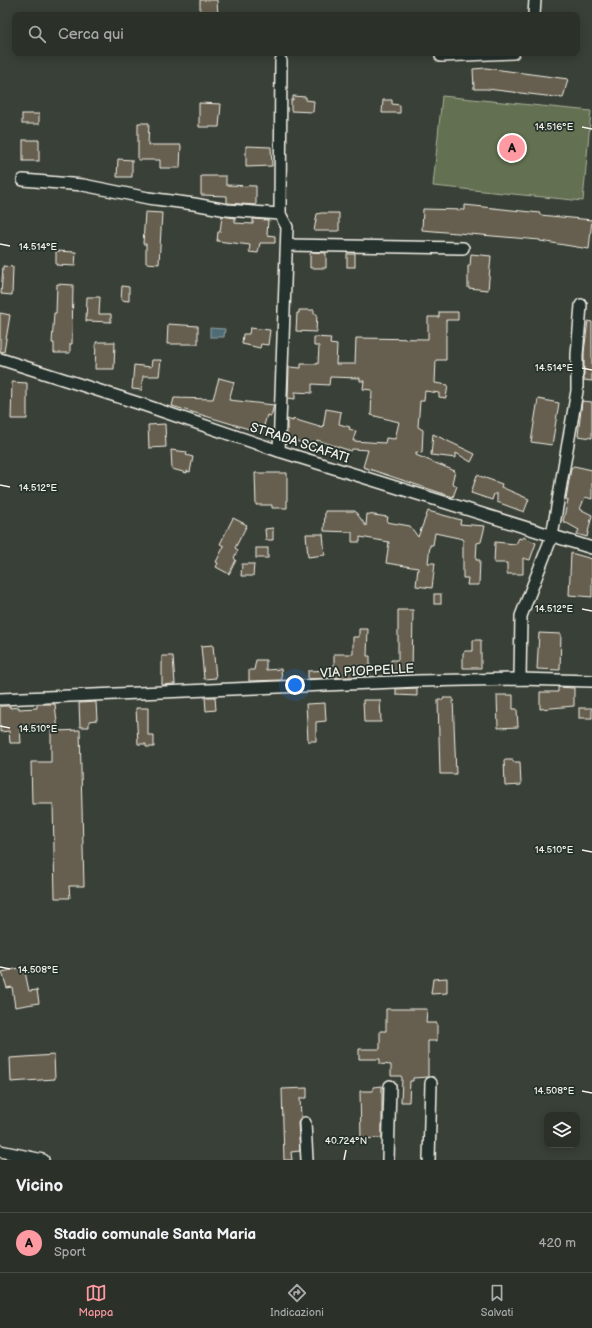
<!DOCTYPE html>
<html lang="it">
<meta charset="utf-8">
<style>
body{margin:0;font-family:"Balsamiq Sans",sans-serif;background:#373c35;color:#f1f3f6}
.controls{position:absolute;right:12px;bottom:12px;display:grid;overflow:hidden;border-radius:8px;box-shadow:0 2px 10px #0003}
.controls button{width:36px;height:36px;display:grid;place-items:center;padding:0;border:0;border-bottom:1px solid #474b46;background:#2b3029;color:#f1f3f6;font:20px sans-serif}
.you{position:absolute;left:295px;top:685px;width:14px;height:14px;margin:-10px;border:3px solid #fff;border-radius:50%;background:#1a73e8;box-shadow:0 0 0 6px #1a73e833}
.badge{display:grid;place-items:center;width:26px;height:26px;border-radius:50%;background:#ff9aa2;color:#111;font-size:13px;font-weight:700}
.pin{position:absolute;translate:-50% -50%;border:2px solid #fff;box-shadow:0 1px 4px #0006}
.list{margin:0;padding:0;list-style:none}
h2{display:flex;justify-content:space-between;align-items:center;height:52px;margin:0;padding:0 16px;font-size:17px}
h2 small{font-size:13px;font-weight:400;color:#a6a9a8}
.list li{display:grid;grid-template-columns:26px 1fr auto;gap:12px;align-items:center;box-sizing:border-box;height:60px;padding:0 16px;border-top:1px solid #474b46}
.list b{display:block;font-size:15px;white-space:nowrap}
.list p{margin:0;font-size:13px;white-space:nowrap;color:#a6a9a8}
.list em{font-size:13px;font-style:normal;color:#a6a9a8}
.icon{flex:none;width:22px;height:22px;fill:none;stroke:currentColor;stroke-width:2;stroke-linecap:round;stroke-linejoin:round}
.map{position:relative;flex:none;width:592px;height:1160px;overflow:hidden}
.search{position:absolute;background:#2b3029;box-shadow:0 2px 10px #0003;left:12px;right:12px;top:12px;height:44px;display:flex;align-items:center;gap:10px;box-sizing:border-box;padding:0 14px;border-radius:8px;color:#a6a9a8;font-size:15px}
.sheet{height:112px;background:#2b3029}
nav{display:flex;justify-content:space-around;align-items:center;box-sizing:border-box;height:56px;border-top:1px solid #474b46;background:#2b3029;font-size:11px;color:#a6a9a8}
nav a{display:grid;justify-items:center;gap:2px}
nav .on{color:#ff9aa2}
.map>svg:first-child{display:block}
.green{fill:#637051;stroke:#acb09c}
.water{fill:#4e6c75;stroke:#90a1a3}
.building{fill:#665f4f;stroke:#f4f1e8}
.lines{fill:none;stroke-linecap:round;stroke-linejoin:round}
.minor-casing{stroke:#f4f1e8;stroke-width:14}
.minor{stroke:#26332d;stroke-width:11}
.ticks{fill:none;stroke:#f4f1e8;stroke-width:1.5}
.labels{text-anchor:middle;stroke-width:3.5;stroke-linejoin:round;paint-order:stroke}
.street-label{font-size:13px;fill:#f4f1e8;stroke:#26332d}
.ticks-label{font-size:10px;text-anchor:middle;fill:#f4f1e8;stroke:#26332d;stroke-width:3.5;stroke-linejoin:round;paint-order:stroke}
</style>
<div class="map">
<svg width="592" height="1160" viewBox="0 0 592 1160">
<rect width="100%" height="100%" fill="#394037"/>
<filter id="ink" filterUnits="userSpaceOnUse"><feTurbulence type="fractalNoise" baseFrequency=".025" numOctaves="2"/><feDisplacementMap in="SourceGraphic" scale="8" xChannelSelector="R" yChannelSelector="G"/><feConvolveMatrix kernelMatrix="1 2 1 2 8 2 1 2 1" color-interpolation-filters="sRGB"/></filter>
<g filter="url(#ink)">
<path class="green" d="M442,96L591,111L583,201L433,186Z"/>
<path class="water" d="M210,328L225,329L224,337H210Z"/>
<g class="building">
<path d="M200,0H217L218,15H200Z"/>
<path d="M486,68L568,79L563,98L487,89H474L473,69Z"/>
<path d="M293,96L306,97V100L314,101L313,112L291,111V100H293Z"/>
<path d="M383,100H392V104L400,105V113H382Z"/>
<path d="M199,103L221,104L219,127H199Z"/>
<rect x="22" y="114" width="17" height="10"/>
<path d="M138,123H149L148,145H181L180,168H160V160H138Z"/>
<rect x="23" y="140" width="16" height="21"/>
<path d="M246,146L271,147L272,166L246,167Z"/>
<path d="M118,159L132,160V177H117Z"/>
<path d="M201,176H226V185L256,186V205L227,203V196L201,195Z"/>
<path d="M465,205L540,213V215L592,220L589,249L540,241V240L422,230L423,209L465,210Z"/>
<path d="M145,212L162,213L159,264L146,263V244H143Z"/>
<path d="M321,213H339V231H314L317,214Z"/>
<path d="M222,216L235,218V223L253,224V219L268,220L267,235L275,236V243H260L258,253L249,252L250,245L217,241L218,232H220Z"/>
<path d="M56,251L76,252L75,266L56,265Z"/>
<path d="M312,252L326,253V268H310V254Z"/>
<rect x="347" y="254" width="8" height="13"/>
<path d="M471,254L491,256L488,290L468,288V266H470Z"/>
<path d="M3,266L13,267L12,295L1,294Z"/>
<path d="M57,284L73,285L72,344H70V353H54V343H52L54,313H56Z"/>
<path d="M122,286L129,287V301L121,300Z"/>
<path d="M87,297H100L99,314H111V322L86,321Z"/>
<path d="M299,310H314V314H317L316,332L296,331L297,313H299Z"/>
<path d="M439,312H458V320H446V360H436L435,383L448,385L446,398L439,397V393L425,391L424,401H420L418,427L423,430L422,453L416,452V455L455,471L452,483L457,486L453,497L363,467L368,450L352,449L351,451L317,440L315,447L287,438V419L293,421V419L323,428L326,409L341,412L339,424L350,427L349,429L356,431L353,441L385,443L386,438L395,439L399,422L371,415L372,390L363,389L364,381H360V378L330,377L329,385L312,384V393L295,392V399L288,398L289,367L301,368V364H318L319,346H314V337L331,338L330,344L337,345L336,364H355L356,338L428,339V317H439Z"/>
<path d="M0,313L10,315L4,352L0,351Z"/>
<path d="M588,321L592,322V381L584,380V352Z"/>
<path d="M168,324L198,326V344H167Z"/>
<path d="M250,328L270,330L268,345L261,344L260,348L242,344L243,334H249Z"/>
<path d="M96,342H115L114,369H95Z"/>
<path d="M152,360H161L159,376H143L142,390L132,389L134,365L151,367Z"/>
<path d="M219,378L234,382L229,400L274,405L271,416L267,415L262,433L172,406L174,398L213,399Z"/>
<path d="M12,382L27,383V419H11Z"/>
<path d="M538,399L559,403L552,445L531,442Z"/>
<path d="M582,401L592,402V438L578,436Z"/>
<path d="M165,424L166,447L149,448L148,425Z"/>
<path d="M433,434L475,454L471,462L456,453V458L431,455Z"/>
<path d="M171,450L187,452L186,455L193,457L190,472L187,471V473L172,469Z"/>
<path d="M574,466L592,470V499L585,497L580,509L592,515L587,537L577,534L579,530L563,521L568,500L566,499L571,468Z"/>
<path d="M255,473H287V508H272V505H256Z"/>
<path d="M477,475L502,484L501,487L529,499L524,512L497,502V494H494L492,500L471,493Z"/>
<path d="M325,511H355L366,526L367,514L388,517L387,522L410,526L418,537L428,511L461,520L460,524L485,526L481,542L477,543L476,560H480L479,585H467L468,578H463V539L435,533L433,545H430L428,563H435L432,588L416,586L418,568L386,563L389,542L360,537V542H352V532L324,531Z"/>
<path d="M233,518L247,525L235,548L238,550L234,558L236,560L229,574L216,567L218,563L216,562L224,546L220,544Z"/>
<path d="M273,528V540H266L265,529Z"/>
<path d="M306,534H323L325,555L308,557Z"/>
<path d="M523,537L536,543L530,560L523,558V574H507V563H494L495,542L516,544L519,538L522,539Z"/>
<rect x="256" y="548" width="12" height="10"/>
<path d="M571,553L592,559V597L569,595Z"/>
<path d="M242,564H254L253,576H241Z"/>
<rect x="434" y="594" width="7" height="10"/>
<path d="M398,610H413L412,674L396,675V673H391V660H398Z"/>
<path d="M359,629H368L367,656H370V676L308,679V671L334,670V654H353V637H359Z"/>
<path d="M539,633L561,634L560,670L537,669Z"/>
<path d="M473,640H481V668H463V653L465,651H473Z"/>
<path d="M213,645L216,678L204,679L201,646Z"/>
<path d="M162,656H173L175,684L162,685Z"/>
<path d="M256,660H266V670L281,669L282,680L249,681V670H254Z"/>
<path d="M558,687L574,688V706L540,709V692H558Z"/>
<path d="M417,688V696L396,695V689Z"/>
<path d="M497,695H513V709H517L518,727L498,728Z"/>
<path d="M205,697H215L216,710L206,711Z"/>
<path d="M443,698H453L456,774H440L438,700H443Z"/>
<path d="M363,700H380L381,722H364Z"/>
<path d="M96,702L97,720L89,721V727H80L79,703Z"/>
<path d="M325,703L326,721L316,722V741H308L306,704Z"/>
<path d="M37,704H55L58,731L80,730L84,886H69L70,898H55L53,804H32L31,762H51V729L20,730L21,743H10L9,731L0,732V706H10V708L19,707V709L37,708Z"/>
<path d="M136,708H148V735H154V747H146V744H138Z"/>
<rect x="579" y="708" width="13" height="10"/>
<path d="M504,760H513V762H520L521,785L505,786Z"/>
<path d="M24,967L29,991L37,990L39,1003L15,1007L12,987L7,988L2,972Z"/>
<path d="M447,978V993L431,994L433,979Z"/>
<path d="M386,1009H427L426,1023H437V1041H428V1077L413,1078V1081H410L409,1102H401L402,1078L401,1076H391V1065L380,1064V1059H359V1049H380V1031H386Z"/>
<path d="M54,1055L55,1079L11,1082L10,1058Z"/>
<path d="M382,1086V1138L361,1139L360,1091H373V1087Z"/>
<path d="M307,1088V1098H300L301,1117L298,1123L300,1151L291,1152L292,1160H284L282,1089Z"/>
</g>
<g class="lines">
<g class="minor-casing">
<g id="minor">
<path d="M534,15L535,0"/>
<path d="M441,56L513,53"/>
<path d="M23,180L83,185L148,198L194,204L227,210L280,214L287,227L279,451"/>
<path d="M280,214L281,61"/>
<path d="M287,245L463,248"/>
<path d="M0,359L144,405L279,451L592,548"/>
<path d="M520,679L521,616L552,536L577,391V355L581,305"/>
<path d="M0,699L418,681L520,679L592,681"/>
<path d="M305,1123L307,1160"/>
<path d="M0,1151L43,1160"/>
<path d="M388,1160L390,1086"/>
<path d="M429,1160L431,1083"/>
</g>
</g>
<use href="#minor" class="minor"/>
</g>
</g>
<path class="ticks" d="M582,127L592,129M0,244L10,246M582,368L592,370M0,485L10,487M582,609L592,611M0,726L10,728M582,850L592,852M0,967L10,969M582,1091L592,1093M344,1160L346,1150"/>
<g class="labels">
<g class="street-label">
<text transform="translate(300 442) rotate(18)" y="5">STRADA SCAFATI</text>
<text transform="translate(367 670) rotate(-3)" y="5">VIA PIOPPELLE</text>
</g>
</g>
<g class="ticks-label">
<text x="554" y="130">14.516°E</text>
<text x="38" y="250">14.514°E</text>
<text x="554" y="371">14.514°E</text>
<text x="38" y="491">14.512°E</text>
<text x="554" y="612">14.512°E</text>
<text x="38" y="732">14.510°E</text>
<text x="554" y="853">14.510°E</text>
<text x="38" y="973">14.508°E</text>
<text x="554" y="1094">14.508°E</text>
<text x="346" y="1144">40.724°N</text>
</g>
</svg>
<div class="controls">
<button><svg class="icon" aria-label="layers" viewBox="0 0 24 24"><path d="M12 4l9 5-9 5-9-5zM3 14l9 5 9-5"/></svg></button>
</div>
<div class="you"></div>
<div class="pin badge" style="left:512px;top:148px">A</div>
<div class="search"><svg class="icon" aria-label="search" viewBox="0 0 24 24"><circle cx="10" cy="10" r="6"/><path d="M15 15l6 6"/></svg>Cerca qui</div>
</div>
<section class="sheet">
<h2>Vicino<small></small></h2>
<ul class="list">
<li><span class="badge">A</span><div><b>Stadio comunale Santa Maria</b><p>Sport</p></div><em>420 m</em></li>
</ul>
</section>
<nav>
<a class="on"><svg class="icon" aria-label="map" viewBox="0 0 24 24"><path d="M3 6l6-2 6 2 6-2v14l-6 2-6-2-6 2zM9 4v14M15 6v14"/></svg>Mappa</a>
<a><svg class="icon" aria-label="directions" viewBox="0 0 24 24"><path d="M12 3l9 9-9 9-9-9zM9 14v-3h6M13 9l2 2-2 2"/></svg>Indicazioni</a>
<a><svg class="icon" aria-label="saved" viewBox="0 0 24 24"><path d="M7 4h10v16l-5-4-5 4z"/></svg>Salvati</a>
</nav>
